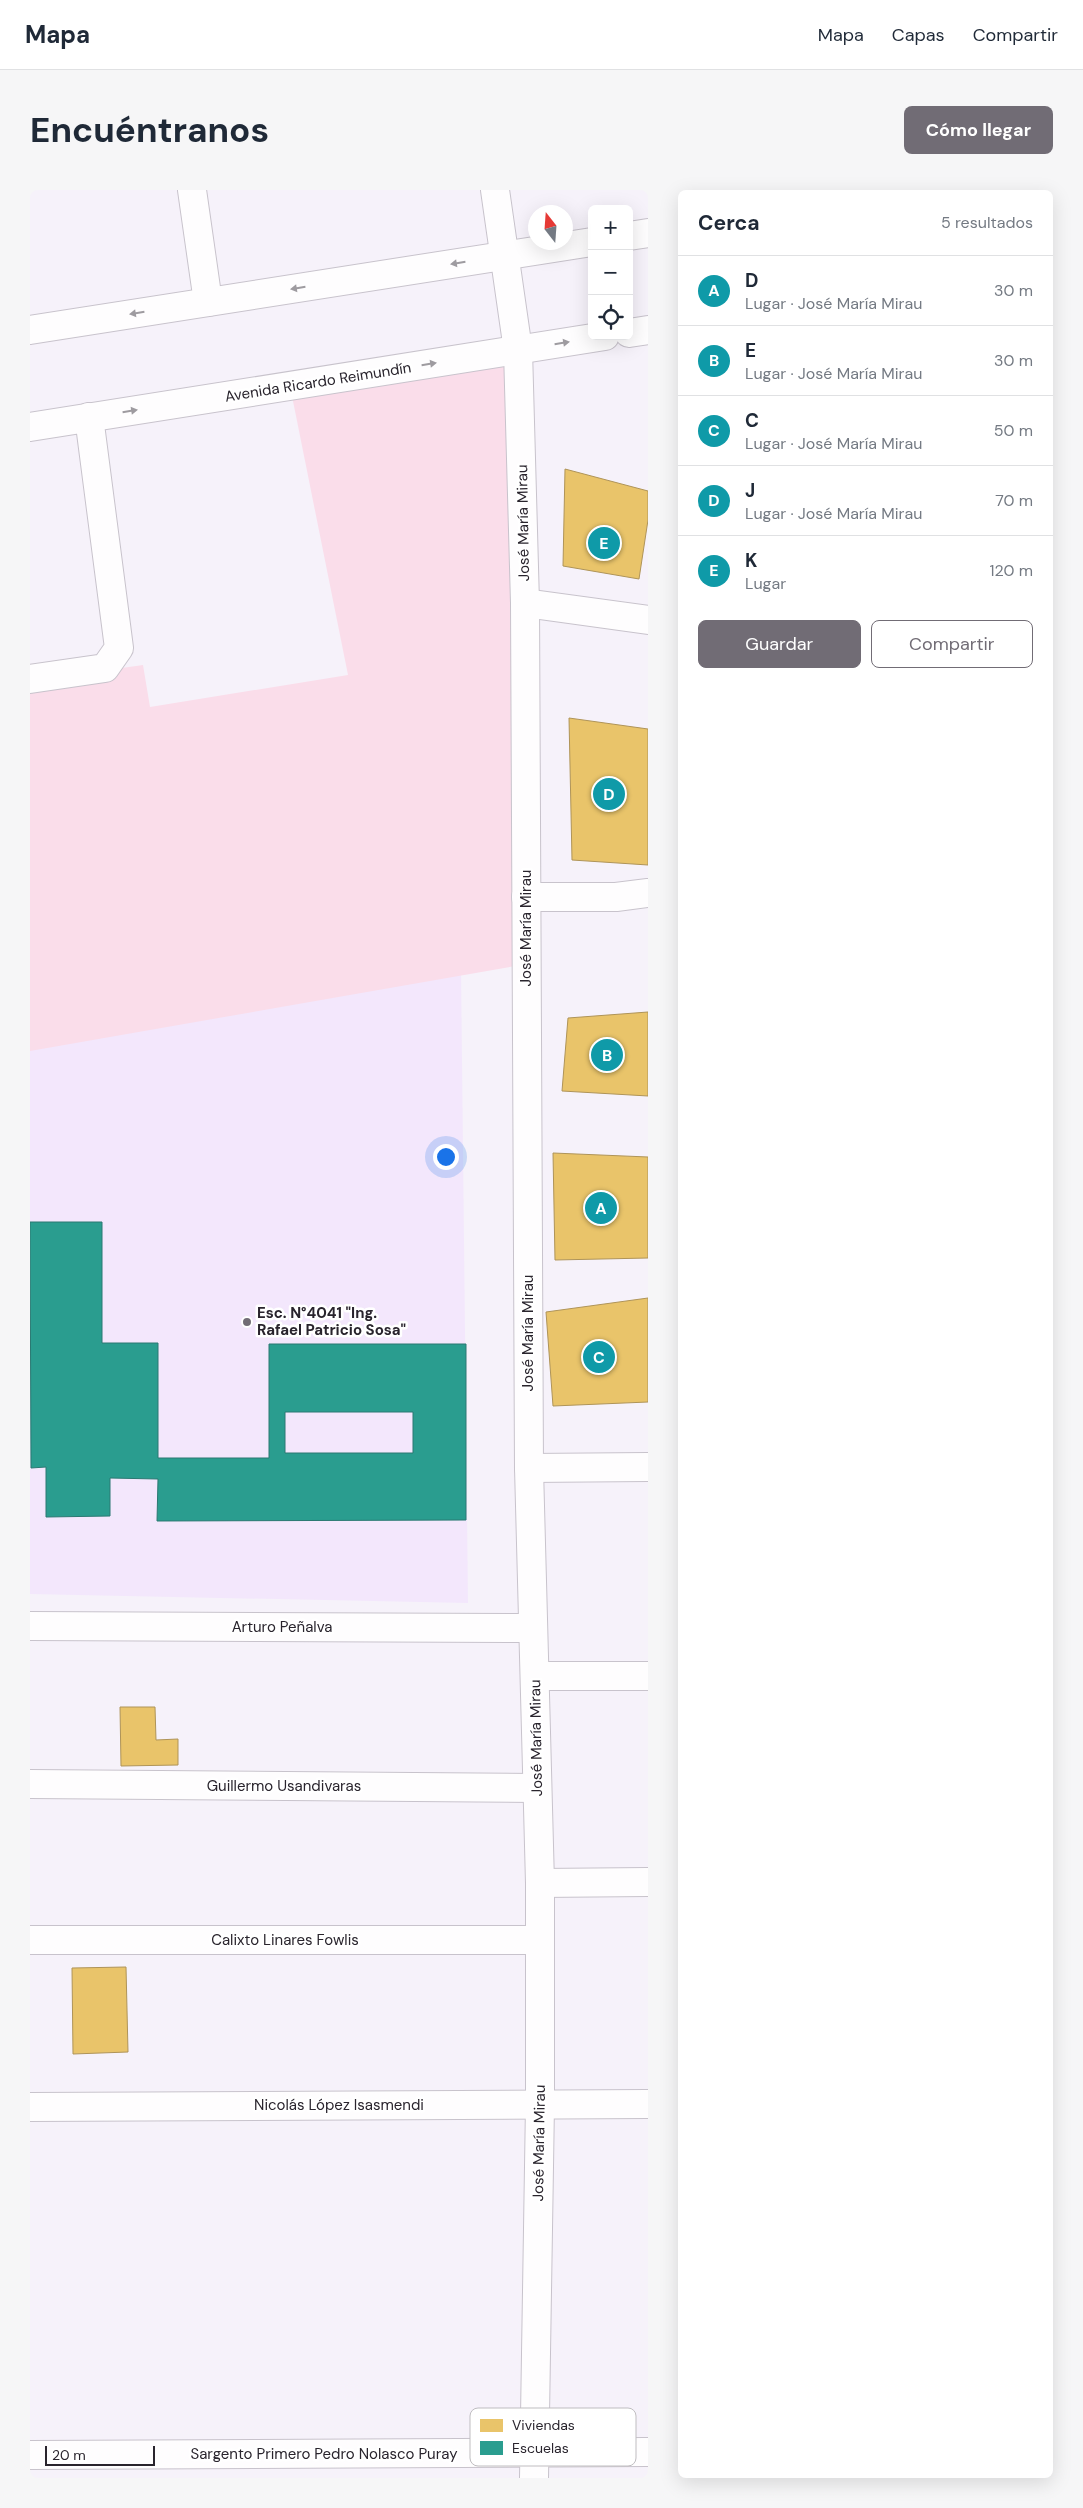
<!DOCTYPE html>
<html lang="es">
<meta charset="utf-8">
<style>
body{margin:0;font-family:"DM Sans",sans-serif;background:#f6f6f7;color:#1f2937}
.controls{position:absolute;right:15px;top:15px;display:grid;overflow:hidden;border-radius:8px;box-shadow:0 5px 20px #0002}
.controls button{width:45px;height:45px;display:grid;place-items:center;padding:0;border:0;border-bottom:1px solid #e0e1e3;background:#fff;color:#1f2937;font:25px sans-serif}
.compass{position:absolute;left:498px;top:15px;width:45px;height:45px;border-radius:50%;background:#fff;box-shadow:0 5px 20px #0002;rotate:343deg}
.scale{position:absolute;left:15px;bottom:12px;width:110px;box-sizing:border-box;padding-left:5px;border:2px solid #29242d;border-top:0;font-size:14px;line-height:18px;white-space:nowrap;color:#29242d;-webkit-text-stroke:4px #fff;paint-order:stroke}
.you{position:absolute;left:415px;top:966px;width:18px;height:18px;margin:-12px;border:4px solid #fff;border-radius:50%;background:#1a73e8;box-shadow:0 0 0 8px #1a73e833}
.badge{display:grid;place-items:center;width:32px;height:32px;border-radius:50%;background:#716c75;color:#fff;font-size:16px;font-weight:700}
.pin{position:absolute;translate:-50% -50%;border:2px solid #fff;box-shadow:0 1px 5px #0006}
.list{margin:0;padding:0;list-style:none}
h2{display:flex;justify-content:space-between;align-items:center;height:65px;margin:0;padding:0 20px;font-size:21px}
h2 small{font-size:16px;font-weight:400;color:#747a83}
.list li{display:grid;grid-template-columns:32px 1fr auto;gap:15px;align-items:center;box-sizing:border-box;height:70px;padding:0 20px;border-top:1px solid #e0e1e3}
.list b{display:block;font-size:19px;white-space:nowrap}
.list p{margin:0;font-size:16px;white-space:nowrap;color:#747a83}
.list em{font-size:16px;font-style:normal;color:#747a83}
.actions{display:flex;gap:10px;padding:15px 20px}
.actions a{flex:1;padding:11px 0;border:1px solid #716c75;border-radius:8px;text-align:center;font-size:18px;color:#716c75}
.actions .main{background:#716c75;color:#fff}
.icon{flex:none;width:28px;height:28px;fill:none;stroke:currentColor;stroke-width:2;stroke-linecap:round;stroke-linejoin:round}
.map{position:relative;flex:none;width:618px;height:2288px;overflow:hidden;border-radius:8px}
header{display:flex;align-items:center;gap:30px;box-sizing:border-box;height:70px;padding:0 25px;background:#fff;border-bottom:1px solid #e0e1e3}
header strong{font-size:24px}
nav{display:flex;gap:28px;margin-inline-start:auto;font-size:18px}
.intro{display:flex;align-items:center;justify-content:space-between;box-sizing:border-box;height:120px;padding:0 30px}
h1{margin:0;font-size:35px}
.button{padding:12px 22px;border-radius:8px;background:#716c75;color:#fff;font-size:18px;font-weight:700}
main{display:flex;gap:30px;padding:0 30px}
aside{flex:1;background:#fff;border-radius:8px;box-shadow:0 5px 20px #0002}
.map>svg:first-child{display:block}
.built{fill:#f3e7fc}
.green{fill:#faddea}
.homes{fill:#e9c46a;stroke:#af9458}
.schools{fill:#2a9d8f;stroke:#2a7972;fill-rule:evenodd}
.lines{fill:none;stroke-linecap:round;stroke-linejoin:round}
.pedestrian-casing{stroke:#c8c3cc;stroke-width:30}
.minor-casing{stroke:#c8c3cc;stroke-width:30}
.tertiary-casing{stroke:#c8c3cc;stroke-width:30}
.pedestrian{stroke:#fefdfe;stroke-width:28}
.minor{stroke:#fefdfe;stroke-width:28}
.tertiary{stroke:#fefdfe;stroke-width:28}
.oneway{fill:#9e9ba0}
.poi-dot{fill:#716c75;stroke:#fff;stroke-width:2}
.labels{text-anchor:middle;stroke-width:5;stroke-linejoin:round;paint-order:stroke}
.street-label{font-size:15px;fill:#29242d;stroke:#fff}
.poi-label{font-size:15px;font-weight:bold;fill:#29242d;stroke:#fff;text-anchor:start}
.key{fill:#fff;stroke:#bfbdc0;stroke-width:1}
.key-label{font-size:14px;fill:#29242d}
</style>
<header>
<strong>Mapa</strong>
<nav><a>Mapa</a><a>Capas</a><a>Compartir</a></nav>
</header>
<div class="intro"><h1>Encuéntranos</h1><a class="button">Cómo llegar</a></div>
<main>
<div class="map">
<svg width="618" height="2288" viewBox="0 0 618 2288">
<rect width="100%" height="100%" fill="#f6f2fa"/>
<path class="built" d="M431,779L438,1413L0,1404V860Z"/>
<path class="green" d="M488,160L497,774L0,861V491L113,475L120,517L318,485L260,196Z"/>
<g class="homes">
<path d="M535,279L618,301V330L609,389L533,376Z"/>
<path d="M539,528L618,539V675L542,670Z"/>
<path d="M618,822V906L532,901L538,828Z"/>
<path d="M523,963L618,967V1068L525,1070Z"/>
<path d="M618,1108V1212L523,1216L516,1122Z"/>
<path d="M90,1517H125L126,1550L148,1549V1575L91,1576Z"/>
<path d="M96,1777L98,1862L43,1864L42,1778Z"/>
</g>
<path class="schools" d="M0,1032H72V1153H128V1268H239V1154H436V1330L127,1331L128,1289L80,1288V1326L16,1327V1277L1,1278ZM255,1222H383V1263H255Z"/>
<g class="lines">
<g class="pedestrian-casing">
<path id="pedestrian" d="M0,489L75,478L89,458L59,227"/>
</g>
<g class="minor-casing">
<g id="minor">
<path d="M162,0L178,112"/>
<path d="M465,0L488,160L495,413L499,1278L510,1693V1914L504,2288"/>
<path d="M495,413L618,430"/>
<path d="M496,707H586L618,703"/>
<path d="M499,1278L618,1277"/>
<path d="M0,1436L503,1438"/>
<path d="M505,1486H618"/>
<path d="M0,1594L507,1598"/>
<path d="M510,1693L618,1692"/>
<path d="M0,1750H510"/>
<path d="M0,1917L618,1914"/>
<path d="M0,2265L618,2262"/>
</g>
</g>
<g class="tertiary-casing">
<g id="tertiary">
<path d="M599,46L618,43"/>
<path d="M0,140L562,52"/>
<path d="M599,143L618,140"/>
<path d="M0,237L575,146"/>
</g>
</g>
<use href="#pedestrian" class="pedestrian"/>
<use href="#minor" class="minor"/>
<use href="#tertiary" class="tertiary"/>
</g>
<defs><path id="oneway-solid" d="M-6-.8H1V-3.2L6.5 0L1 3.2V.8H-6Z" transform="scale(1.25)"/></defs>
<g class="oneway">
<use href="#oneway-solid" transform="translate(428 73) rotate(171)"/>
<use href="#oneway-solid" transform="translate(268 98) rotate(171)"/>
<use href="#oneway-solid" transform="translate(107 123) rotate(171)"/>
<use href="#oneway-solid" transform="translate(532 153) rotate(-9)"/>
<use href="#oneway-solid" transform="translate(399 174) rotate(-9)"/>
<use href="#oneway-solid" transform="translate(100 221) rotate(-9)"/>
</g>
<circle class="poi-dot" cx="217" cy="1132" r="5"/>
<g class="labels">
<g class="street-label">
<text transform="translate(288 192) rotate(-9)" y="5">Avenida Ricardo Reimundín</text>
<text transform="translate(493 333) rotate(-91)" y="5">José María Mirau</text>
<text transform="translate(496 738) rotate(-90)" y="5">José María Mirau</text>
<text transform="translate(498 1143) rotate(-90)" y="5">José María Mirau</text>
<text x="252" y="1442">Arturo Peñalva</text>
<text transform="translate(506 1548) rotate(-91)" y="5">José María Mirau</text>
<text x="254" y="1601">Guillermo Usandivaras</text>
<text x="255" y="1755">Calixto Linares Fowlis</text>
<text x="309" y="1920">Nicolás López Isasmendi</text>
<text transform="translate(509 1953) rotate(-89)" y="5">José María Mirau</text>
<text x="294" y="2269">Sargento Primero Pedro Nolasco Puray</text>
</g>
<g class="poi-label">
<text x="227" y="1128">Esc. N°4041 "Ing.<tspan x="227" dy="17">Rafael Patricio Sosa"</tspan></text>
</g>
</g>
<rect x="440" y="2218" width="166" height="58" rx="8" class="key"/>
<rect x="450" y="2229" width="23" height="13" fill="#e9c46a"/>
<rect x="450" y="2251" width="23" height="14" fill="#2a9d8f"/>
<g class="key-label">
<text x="482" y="2240">Viviendas</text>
<text x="482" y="2263">Escuelas</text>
</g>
</svg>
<div class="controls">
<button>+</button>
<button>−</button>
<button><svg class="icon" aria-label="locate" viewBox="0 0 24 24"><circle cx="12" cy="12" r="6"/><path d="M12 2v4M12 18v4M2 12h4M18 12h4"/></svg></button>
</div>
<svg class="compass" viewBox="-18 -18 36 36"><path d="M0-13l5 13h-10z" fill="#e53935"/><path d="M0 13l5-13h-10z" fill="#747a83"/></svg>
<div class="scale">20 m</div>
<div class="you"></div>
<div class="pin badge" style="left:571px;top:1018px;background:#0f9aa8">A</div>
<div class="pin badge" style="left:577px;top:865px;background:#0f9aa8">B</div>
<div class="pin badge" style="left:569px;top:1167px;background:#0f9aa8">C</div>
<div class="pin badge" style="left:579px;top:604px;background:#0f9aa8">D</div>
<div class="pin badge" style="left:574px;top:353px;background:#0f9aa8">E</div>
</div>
<aside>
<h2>Cerca<small>5 resultados</small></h2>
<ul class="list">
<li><span class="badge" style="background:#0f9aa8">A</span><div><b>D</b><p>Lugar · José María Mirau</p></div><em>30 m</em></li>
<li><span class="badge" style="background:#0f9aa8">B</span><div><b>E</b><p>Lugar · José María Mirau</p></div><em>30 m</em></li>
<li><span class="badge" style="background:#0f9aa8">C</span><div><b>C</b><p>Lugar · José María Mirau</p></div><em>50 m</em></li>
<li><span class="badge" style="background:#0f9aa8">D</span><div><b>J</b><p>Lugar · José María Mirau</p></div><em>70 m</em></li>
<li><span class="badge" style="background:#0f9aa8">E</span><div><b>K</b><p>Lugar</p></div><em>120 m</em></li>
</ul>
<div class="actions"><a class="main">Guardar</a><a>Compartir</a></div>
</aside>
</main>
